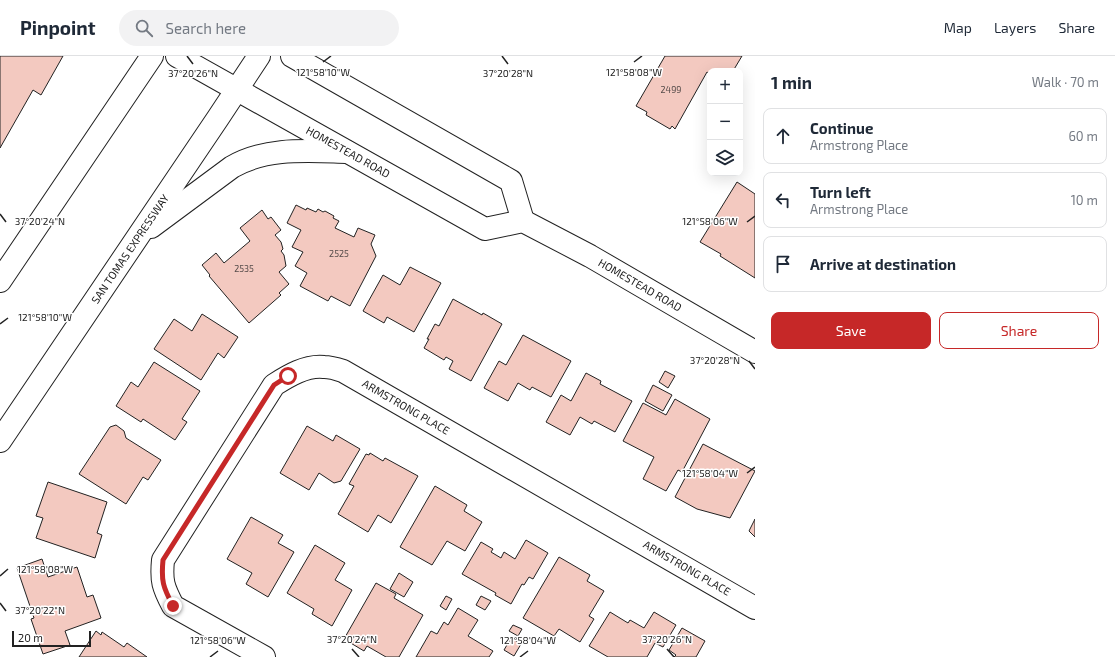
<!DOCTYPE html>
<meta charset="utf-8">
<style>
body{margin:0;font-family:"Exo 2",sans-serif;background:#f2f2f3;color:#1f2937}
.controls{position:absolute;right:12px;top:12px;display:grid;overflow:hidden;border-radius:8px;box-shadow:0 4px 16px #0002}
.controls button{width:36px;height:36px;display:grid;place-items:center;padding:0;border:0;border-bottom:1px solid #e0e1e3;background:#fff;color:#1f2937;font:20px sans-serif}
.scale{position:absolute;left:12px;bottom:10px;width:79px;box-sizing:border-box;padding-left:4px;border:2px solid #222;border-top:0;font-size:11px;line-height:14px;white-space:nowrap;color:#222;-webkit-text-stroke:3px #fff;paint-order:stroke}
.stop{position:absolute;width:12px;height:12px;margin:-9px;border:3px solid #c62828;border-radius:50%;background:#fff}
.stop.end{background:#c62828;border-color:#fff;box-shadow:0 1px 4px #0008}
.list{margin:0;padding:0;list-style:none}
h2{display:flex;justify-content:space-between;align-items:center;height:52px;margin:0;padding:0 16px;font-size:17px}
h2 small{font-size:13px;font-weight:400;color:#747a83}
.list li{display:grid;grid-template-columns:26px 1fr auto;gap:12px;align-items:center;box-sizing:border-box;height:56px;margin:0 8px 8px;padding:0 8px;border:1px solid #e0e1e3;border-radius:8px}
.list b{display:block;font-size:15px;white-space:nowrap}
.list p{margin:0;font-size:13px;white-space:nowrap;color:#747a83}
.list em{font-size:13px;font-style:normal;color:#747a83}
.actions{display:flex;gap:8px;padding:12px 16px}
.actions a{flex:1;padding:9px 0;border:1px solid #c62828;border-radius:8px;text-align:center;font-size:14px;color:#c62828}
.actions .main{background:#c62828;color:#fff}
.icon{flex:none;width:22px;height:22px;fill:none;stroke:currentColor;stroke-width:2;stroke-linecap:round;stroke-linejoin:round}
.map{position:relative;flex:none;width:755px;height:601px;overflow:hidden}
header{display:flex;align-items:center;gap:24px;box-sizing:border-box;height:56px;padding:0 20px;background:#fff;border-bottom:1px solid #e0e1e3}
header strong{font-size:19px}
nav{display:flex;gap:22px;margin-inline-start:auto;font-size:14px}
.search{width:280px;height:36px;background:#f2f2f3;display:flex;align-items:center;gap:10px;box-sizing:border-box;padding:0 14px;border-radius:22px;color:#747a83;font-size:15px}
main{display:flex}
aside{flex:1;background:#fff}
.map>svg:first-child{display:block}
.building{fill:#f3c9c0;stroke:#222}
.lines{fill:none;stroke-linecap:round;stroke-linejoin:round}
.minor-casing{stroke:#222;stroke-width:24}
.major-casing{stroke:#222;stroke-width:24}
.highway-casing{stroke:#222;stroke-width:24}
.minor{stroke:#fff;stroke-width:22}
.major{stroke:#fff;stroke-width:22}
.highway{stroke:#fff;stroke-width:22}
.route{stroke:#c62828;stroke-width:5}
.ticks{fill:none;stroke:#222;stroke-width:1.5}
.labels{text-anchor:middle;stroke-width:3;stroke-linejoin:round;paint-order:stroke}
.number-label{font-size:9px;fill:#564c4a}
.street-label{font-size:11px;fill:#222;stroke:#fff}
.ticks-label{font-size:10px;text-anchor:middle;fill:#222;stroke:#fff;stroke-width:3;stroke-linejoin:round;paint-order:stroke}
</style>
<header>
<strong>Pinpoint</strong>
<div class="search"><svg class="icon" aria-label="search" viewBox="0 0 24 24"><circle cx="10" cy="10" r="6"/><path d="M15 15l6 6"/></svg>Search here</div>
<nav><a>Map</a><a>Layers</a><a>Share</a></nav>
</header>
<main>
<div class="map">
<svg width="755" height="601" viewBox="0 0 755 601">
<rect width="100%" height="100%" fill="#fff"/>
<g class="building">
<path d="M0,0H63L41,39L33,34L0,92Z"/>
<path d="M665,0H742L733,15H710V18L707,16L675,73L672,70L670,73L646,59L647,56L636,50Z"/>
<path d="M737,126L755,138V222L720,200L721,198L700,186Z"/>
<path d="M296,149L306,154L307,152L316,156L318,153L323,156L325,155L334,160L333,162L339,165L335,172L354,181L358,172L375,179L371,188L376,200L350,250L331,240L328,245L300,230L307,217L295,210L303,196L292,191L301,174L287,167Z"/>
<path d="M262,154L268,163L271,161L281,174L275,179L281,186L283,193L281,195L284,199L286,210L279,216L289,228L279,237L281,239L249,267L209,220L210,219L202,209L216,197L224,207L250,185L240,172Z"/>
<path d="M410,211L441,227L414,276L387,261L384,267L363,255L383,219L400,229Z"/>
<path d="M453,243L482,259L483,257L502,268L471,325L449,313L453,305L446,301L444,304L424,292L429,283H427L435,268L439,270Z"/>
<path d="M202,258L238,281L224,302L218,297L201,324L154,293L174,263L192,275Z"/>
<path d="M523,279L571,305L551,341L532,331L530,334L518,327L508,345L484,332L499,305L506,309Z"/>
<path d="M154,306L200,335L182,363L187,366L175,384L143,363L141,366L116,350L131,326L138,331Z"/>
<path d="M665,315L675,320L668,332L659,326Z"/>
<path d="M586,317L601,325L600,328L632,345L615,376L594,365L592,368L580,361L570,379L546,366L561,339L571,345Z"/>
<path d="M653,329L672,339L663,355L645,345Z"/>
<path d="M675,343L710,363L682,416L678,414L666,435L643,423L654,401L623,385L643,347L666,359Z"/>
<path d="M116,369L124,375L126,382L161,404L148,424L143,421L126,448L79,418L110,371Z"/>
<path d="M307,370L333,385L336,379L360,393L341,425L334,427L319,417L309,434L280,417Z"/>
<path d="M703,388L755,415L730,462L697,453L675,441Z"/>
<path d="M370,397L383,405L385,402L418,420L391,467L378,459L368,476L338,458L354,430L349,428L366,398L369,399Z"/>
<path d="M48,426L107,446L97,477L102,479L95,502L36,482L43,462L36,460Z"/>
<path d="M435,430L467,449L464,455L482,466L465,495L447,485L432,509L400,491Z"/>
<path d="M251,461L283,479L278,487L294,496L268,541L246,528L252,517L227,503Z"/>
<path d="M755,463V481L749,475Z"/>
<path d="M526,484L548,497L533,523L529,521L524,529L522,528L511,548L495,539L496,537L462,518L481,486L493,493L491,496L501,502L504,496L515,503Z"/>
<path d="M315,489L345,507L335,524L352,534L332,570L312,558L314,553L287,537Z"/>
<path d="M559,501L590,519L587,525L604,535L589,560L594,563L580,586L559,573L554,580L523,562Z"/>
<path d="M42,503L48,521L77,511L87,541L93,539L101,562L65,575L70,589L43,598L31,563L34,562L17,512Z"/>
<path d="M399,517L413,526L404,541L390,533Z"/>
<path d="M376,527L396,538L394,542L423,559L399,601H386L367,590L364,595L344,583Z"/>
<path d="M446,540L452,543L446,554L440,550Z"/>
<path d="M481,540L491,545L485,554L476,549Z"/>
<path d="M458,552L478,564L468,580L493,595L489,601H416L431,575L437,578L444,566L448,569Z"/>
<path d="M610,556L628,567L630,564L644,572L654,556L676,569L663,591L655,587L647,601H608L589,590Z"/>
<path d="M513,569L522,573L518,580L509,575Z"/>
<path d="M682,572L705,585L696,601H674L676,599L669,594Z"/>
<path d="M96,575L101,579L102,576L124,591L127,587L147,601H79Z"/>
<path d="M511,582L521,588L514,600L504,594Z"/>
</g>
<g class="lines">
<g class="minor-casing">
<path id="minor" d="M264,601L173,550C163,531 161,525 163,504L274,329C288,320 306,309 324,311C330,311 337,313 343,315L755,552"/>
</g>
<g class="major-casing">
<g id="major">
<path d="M177,0L485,173L523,165L590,200L755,296"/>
<path d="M292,0L511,125L523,165"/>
</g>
</g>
<g class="highway-casing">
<g id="highway">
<path d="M151,171L232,111C266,91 308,95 347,96"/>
<path d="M0,225L152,0"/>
<path d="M0,385L218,62L259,0"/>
</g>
</g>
<use href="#minor" class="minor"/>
<use href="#major" class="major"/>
<use href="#highway" class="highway"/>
</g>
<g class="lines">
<path class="route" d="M173,550C163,531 161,525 163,504L274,329L288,320"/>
</g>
<path class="ticks" d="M187,0L193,8M502,0L508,8M323,6L331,0M634,6L642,0M0,158L6,166M747,166L755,160M0,268L8,262M749,305L755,313M747,417L755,411M0,520L8,513M0,547L6,555M352,593L359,601M667,593L674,601M210,601L218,595M520,601L528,595"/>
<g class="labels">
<g class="number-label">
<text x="671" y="37">2499</text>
<text x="339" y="201">2525</text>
<text x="244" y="216">2535</text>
</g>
<g class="street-label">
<text transform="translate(348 96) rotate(29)" y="4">HOMESTEAD ROAD</text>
<text transform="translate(130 193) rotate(-56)" y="4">SAN TOMAS EXPRESSWAY</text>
<text transform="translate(640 229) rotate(30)" y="4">HOMESTEAD ROAD</text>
<text transform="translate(406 351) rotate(30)" y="4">ARMSTRONG PLACE</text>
<text transform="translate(687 512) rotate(30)" y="4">ARMSTRONG PLACE</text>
</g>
</g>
<g class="ticks-label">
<text x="634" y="20">121°58'08"W</text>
<text x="323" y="20">121°58'10"W</text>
<text x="193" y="21">37°20'26"N</text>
<text x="508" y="21">37°20'28"N</text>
<text x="40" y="169">37°20'24"N</text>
<text x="710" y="169">121°58'06"W</text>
<text x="45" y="265">121°58'10"W</text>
<text x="715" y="308">37°20'28"N</text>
<text x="710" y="421">121°58'04"W</text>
<text x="45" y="517">121°58'08"W</text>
<text x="40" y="558">37°20'22"N</text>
<text x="352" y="587">37°20'24"N</text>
<text x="667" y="587">37°20'26"N</text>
<text x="218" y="588">121°58'06"W</text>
<text x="528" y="588">121°58'04"W</text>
</g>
</svg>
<div class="controls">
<button>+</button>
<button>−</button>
<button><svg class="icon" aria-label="layers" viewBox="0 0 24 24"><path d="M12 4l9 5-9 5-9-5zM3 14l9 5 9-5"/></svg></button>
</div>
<div class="scale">20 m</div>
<div class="stop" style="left:288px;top:320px"></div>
<div class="stop end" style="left:173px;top:550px"></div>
</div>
<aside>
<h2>1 min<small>Walk · 70 m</small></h2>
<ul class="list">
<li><svg class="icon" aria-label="ahead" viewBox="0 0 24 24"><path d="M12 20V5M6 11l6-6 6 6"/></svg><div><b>Continue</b><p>Armstrong Place</p></div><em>60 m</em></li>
<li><svg class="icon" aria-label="left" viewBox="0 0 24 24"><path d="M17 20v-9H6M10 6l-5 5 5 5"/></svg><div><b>Turn left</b><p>Armstrong Place</p></div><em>10 m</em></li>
<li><svg class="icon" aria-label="arrive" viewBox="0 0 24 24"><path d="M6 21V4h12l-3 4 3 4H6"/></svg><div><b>Arrive at destination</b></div></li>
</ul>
<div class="actions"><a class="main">Save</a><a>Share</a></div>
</aside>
</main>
